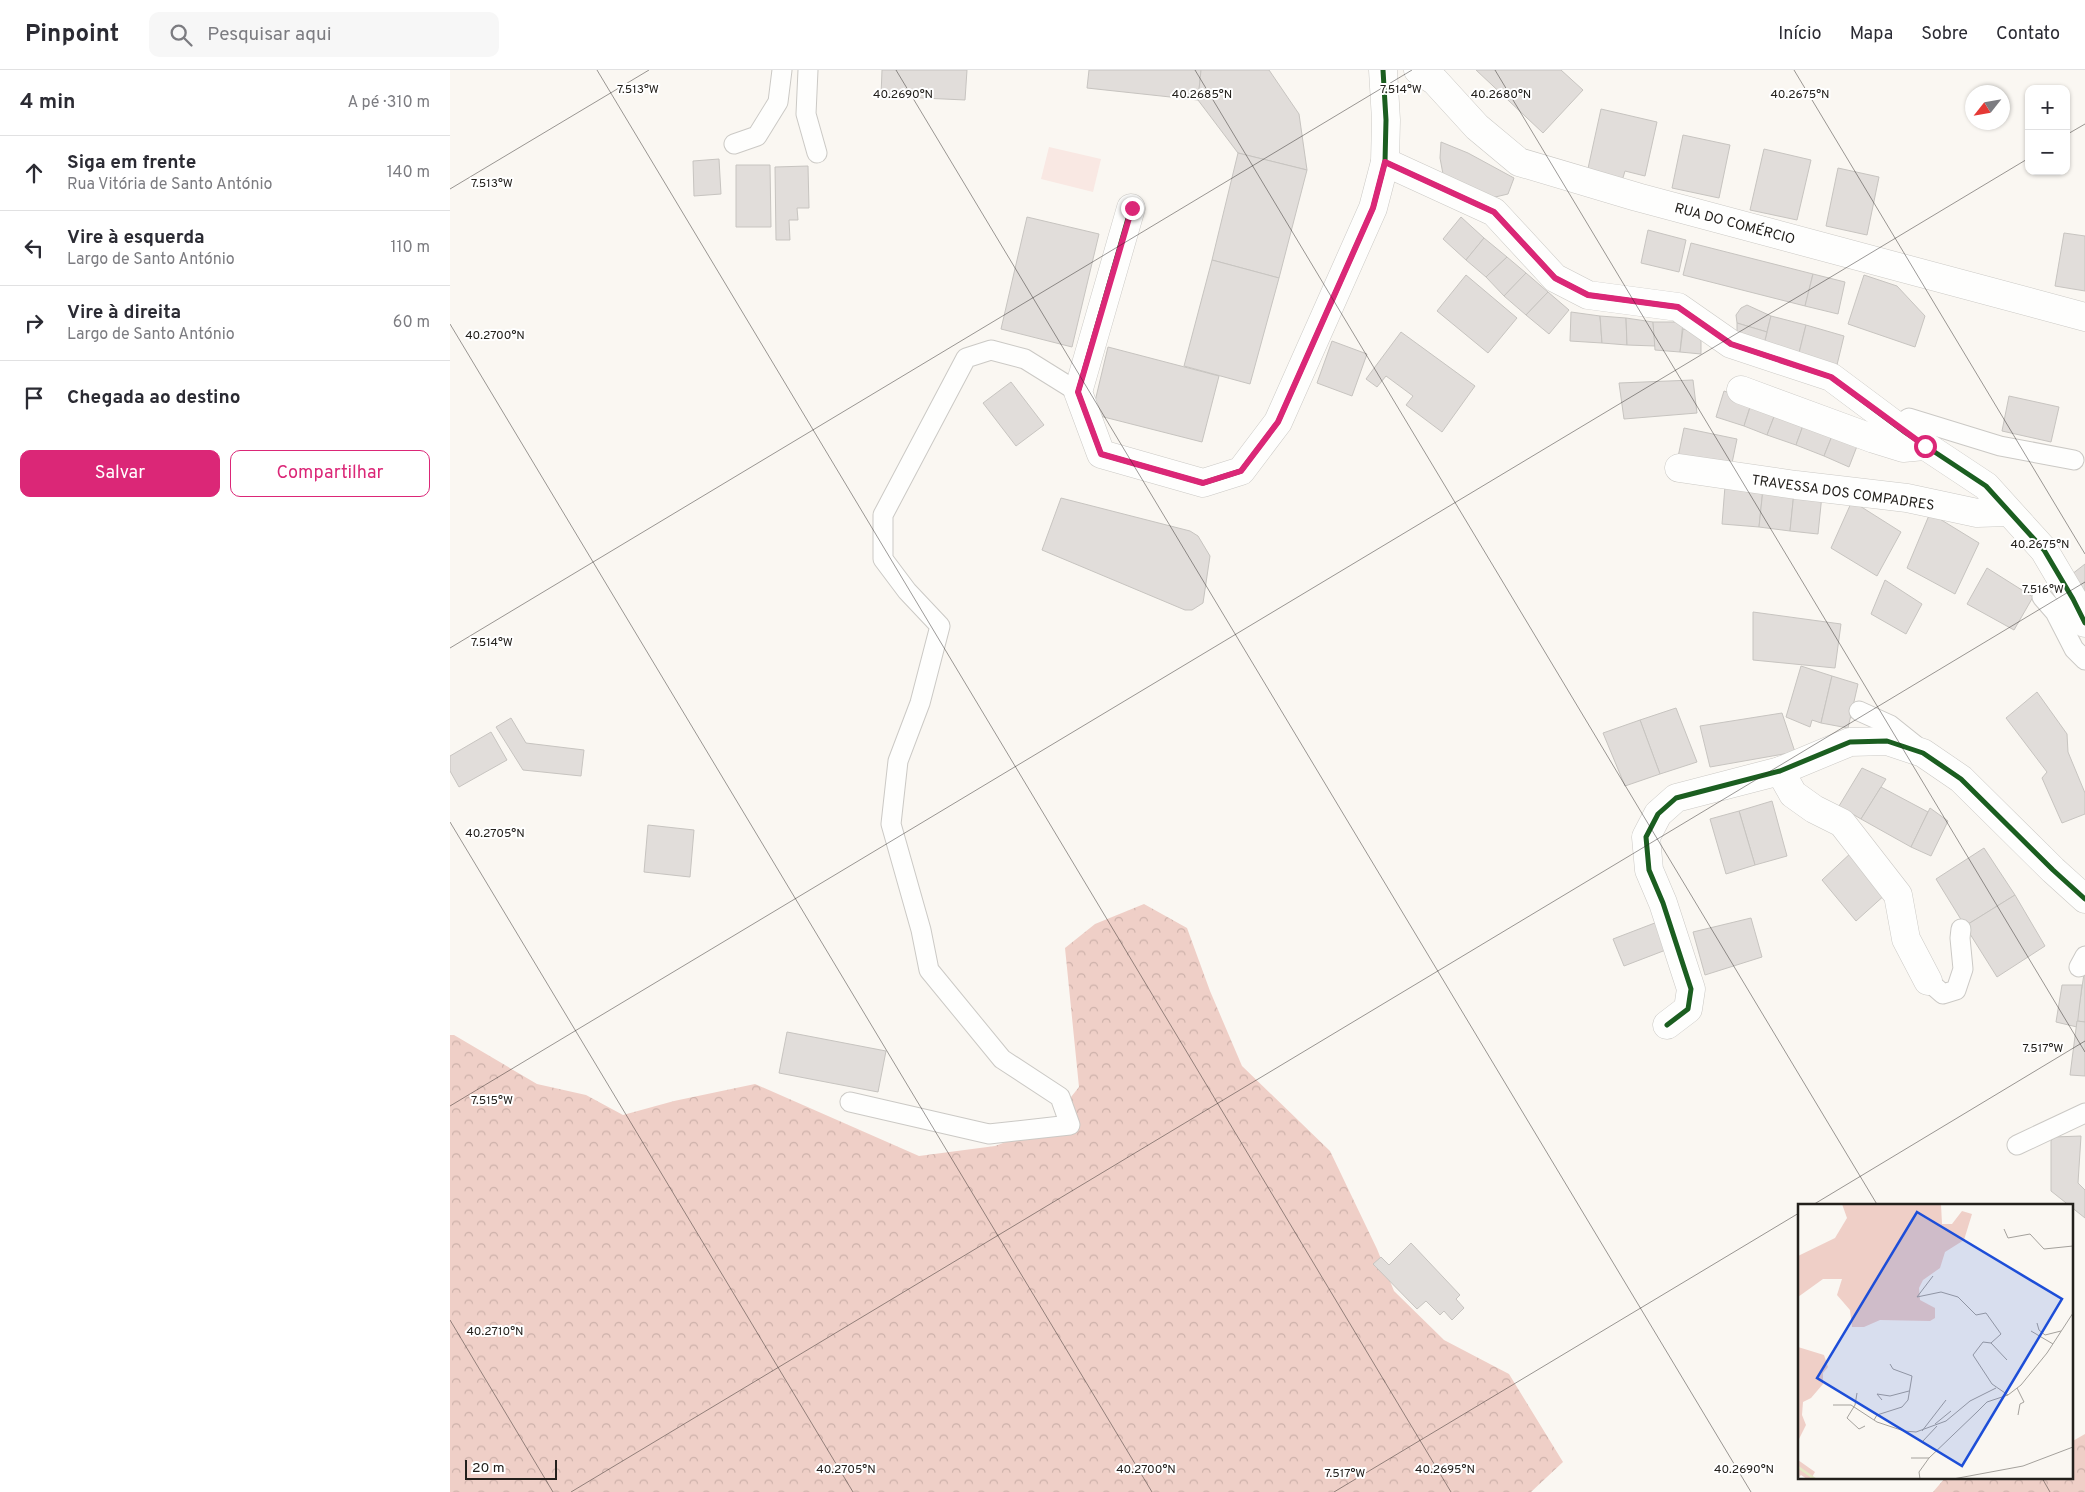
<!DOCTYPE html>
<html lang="pt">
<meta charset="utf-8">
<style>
body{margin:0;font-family:Overpass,sans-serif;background:#f7f7f7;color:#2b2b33}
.controls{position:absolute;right:15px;top:15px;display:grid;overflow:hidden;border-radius:10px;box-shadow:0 1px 4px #0004}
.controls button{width:45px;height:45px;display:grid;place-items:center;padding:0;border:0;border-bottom:1px solid #e1e1e2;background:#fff;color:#2b2b33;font:25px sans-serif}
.compass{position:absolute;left:1515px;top:15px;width:45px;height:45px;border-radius:50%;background:#fff;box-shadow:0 1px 4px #0004;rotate:239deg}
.scale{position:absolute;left:15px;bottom:12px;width:92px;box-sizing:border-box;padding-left:5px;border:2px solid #23201c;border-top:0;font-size:14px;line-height:18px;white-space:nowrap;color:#23201c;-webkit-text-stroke:4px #fff;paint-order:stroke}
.stop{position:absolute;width:15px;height:15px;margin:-11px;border:4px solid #db2777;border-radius:50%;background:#fff}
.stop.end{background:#db2777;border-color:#fff;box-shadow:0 1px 5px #0008}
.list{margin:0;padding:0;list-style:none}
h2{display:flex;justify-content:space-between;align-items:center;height:65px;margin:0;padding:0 20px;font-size:21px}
h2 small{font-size:16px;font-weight:400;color:#7c7c81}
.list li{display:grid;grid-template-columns:32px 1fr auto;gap:15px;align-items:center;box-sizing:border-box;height:75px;padding:0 20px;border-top:1px solid #e1e1e2}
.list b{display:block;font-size:19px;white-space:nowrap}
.list p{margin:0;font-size:16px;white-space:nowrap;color:#7c7c81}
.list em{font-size:16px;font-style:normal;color:#7c7c81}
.actions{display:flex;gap:10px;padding:15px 20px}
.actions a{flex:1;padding:11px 0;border:1px solid #db2777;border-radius:10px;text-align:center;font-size:18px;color:#db2777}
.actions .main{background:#db2777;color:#fff}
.icon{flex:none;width:28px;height:28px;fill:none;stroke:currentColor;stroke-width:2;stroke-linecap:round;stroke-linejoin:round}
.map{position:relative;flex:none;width:1635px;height:1422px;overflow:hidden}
header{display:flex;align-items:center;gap:30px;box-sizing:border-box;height:70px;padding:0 25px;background:#fff;border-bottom:1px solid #e1e1e2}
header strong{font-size:24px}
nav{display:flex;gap:28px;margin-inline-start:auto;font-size:18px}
.search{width:350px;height:45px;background:#f7f7f7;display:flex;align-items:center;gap:12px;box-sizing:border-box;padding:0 18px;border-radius:10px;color:#7c7c81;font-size:19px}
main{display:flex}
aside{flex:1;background:#fff}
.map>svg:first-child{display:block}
.forest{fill:url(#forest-crowns)}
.park{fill:#f9e8e3}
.building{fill:#e1ddda;stroke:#c7c4c0}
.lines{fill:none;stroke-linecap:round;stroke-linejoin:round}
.service-casing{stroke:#cbc9c5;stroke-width:21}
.minor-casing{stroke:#cbc9c5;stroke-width:29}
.service{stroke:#fefefd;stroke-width:19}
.minor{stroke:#fefefd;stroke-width:28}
.cycleway-casing{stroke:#fff;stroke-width:8}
.cycleway{stroke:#1b5e20;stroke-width:5}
.route{stroke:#db2777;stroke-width:6}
.ticks{fill:none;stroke:#23201c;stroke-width:1;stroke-opacity:0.45}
.labels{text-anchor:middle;stroke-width:4;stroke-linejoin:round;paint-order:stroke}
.street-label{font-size:14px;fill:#23201c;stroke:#fff}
.inset-river{fill:none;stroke:#e4e9c4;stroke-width:2.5}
.inset-road{fill:none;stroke:#a4a19c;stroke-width:1}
.view{fill:#1d4ed8;fill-opacity:0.15;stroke:#1d4ed8;stroke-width:2.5}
.inset-edge{fill:none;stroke:#23201c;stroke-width:2.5}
.ticks-label{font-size:12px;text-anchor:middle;fill:#23201c;stroke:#fff;stroke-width:4;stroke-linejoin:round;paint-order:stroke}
</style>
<header>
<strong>Pinpoint</strong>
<div class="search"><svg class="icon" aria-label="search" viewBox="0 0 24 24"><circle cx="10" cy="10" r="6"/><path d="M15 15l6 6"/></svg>Pesquisar aqui</div>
<nav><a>Início</a><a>Mapa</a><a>Sobre</a><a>Contato</a></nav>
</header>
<main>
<aside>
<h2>4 min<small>A pé · 310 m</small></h2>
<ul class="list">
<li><svg class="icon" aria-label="ahead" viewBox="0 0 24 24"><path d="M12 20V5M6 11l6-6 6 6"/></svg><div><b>Siga em frente</b><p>Rua Vitória de Santo António</p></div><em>140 m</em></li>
<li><svg class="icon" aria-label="left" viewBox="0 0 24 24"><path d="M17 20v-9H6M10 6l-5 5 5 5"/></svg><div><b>Vire à esquerda</b><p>Largo de Santo António</p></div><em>110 m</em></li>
<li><svg class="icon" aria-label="right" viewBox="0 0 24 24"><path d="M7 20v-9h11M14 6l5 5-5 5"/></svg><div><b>Vire à direita</b><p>Largo de Santo António</p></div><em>60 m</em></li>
<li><svg class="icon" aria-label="arrive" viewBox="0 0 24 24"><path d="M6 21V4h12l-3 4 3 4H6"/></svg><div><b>Chegada ao destino</b></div></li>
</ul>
<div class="actions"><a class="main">Salvar</a><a>Compartilhar</a></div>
</aside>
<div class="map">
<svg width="1635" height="1422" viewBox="0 0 1635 1422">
<defs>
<pattern id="forest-crowns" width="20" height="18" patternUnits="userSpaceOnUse" patternTransform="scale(1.25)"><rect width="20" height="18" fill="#efcfc7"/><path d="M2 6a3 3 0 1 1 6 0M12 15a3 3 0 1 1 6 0" fill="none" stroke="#cdb1aa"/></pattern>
</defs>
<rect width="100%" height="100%" fill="#faf7f2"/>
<g class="forest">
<path d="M694,834L737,858L760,921L792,996L880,1081L927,1179L944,1221L994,1270L1059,1304L1113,1392L1081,1422H0V965H4L87,1014L136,1025L173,1045L224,1031L305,1014L469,1086L545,1076L597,1057L629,1017L615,878L645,854Z"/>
<path d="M1635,1364V1422H1483L1495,1408H1621V1372Z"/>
</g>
<path class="park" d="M599,77L651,89L643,122L591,109Z"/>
<g class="building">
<path d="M432,0H517L515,30L431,26Z"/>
<path d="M639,0H751L748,30L637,18Z"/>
<path d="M751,0H819L849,44L857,100L788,83L748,30Z"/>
<path d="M1026,0H1111L1133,20L1093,63Z"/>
<path d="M1151,39L1207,52L1195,106L1175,101L1172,111L1137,103Z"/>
<path d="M1233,65L1280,75L1269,128L1222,118Z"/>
<path d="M991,72L1018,83L1064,108L1058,124L1041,128L993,104L990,88Z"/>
<path d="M1314,79L1361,90L1347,150L1300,140Z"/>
<path d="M788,83L857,100L829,208L762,190Z"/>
<path d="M269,89L271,124L244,126L243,91Z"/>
<path d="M286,95H320L321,157H286Z"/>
<path d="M358,96L359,138H347L348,150H339L340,170H326L325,97Z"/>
<path d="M1388,98L1429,107L1417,165L1376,156Z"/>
<path d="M577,147L649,164L622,277L551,259Z"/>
<path d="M1011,147L1034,168L1016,190L993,169Z"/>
<path d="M1198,160L1236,170L1229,202L1191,193Z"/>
<path d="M1614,163L1635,166V221L1605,216Z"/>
<path d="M1034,168L1057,187L1036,207L1016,190Z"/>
<path d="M1241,173L1363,204L1355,236L1233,205Z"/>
<path d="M1057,187L1076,203L1054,226L1036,207Z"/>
<path d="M762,190L829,208L800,314L734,296Z"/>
<path d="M1076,203L1098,222L1076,245L1054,226Z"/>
<path d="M1363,204L1395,212L1388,244L1355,236Z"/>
<path d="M1016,205L1067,248L1038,283L987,241Z"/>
<path d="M1414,205L1447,216L1475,246L1465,277L1398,254Z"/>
<path d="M1098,222L1119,240L1099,264L1076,245Z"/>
<path d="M1297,235L1321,246L1317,262L1287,253L1286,245L1291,238Z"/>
<path d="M1121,242L1150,246L1152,273L1120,271Z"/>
<path d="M1150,246L1176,248L1177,275L1152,273Z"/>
<path d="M1321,246L1356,255L1348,287L1313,278Z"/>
<path d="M1176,248L1203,252L1205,276L1177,275Z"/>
<path d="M1203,252H1233L1230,282L1205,280Z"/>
<path d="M1287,253L1317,262L1313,278L1287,262Z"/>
<path d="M1356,255L1394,266L1386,299L1348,287Z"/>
<path d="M1233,259L1251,264V284L1230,282Z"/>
<path d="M951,262L1025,316L992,362L956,335L963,326L936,306L927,317L916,309Z"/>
<path d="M882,271L917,284L902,326L867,313Z"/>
<path d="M658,277L769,306L752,372L642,344Z"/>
<path d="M1243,310L1247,343L1174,349L1169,313Z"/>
<path d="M561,312L594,355L566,376L533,333Z"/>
<path d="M1274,321L1302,331L1294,356L1266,347Z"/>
<path d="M1559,326L1609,337L1601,372L1552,361Z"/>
<path d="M1302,331L1327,339L1317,365L1294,356Z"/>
<path d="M1327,339L1355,350L1346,375L1317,365Z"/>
<path d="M1355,350L1384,361L1374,386L1346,375Z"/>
<path d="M1234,358L1287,369L1281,398L1228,387Z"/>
<path d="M1384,361L1409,371L1399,397L1374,386Z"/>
<path d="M1275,416L1313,419L1309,457L1272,454Z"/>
<path d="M1313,419L1344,422L1340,461L1309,457Z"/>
<path d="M1344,422L1372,425L1368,464L1340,461Z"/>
<path d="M611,428L740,461L748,466L760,486L753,533L742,540H735L592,480Z"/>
<path d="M1402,431L1451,462L1427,506L1381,478Z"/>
<path d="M1480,443L1529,473L1505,524L1457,498Z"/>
<path d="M1635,494V535L1617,508Z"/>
<path d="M1537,498L1583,527L1564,560L1517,534Z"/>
<path d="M1435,510L1472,534L1456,564L1421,544Z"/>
<path d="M1303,542L1391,554L1385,598L1303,590Z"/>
<path d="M1351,596L1382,606L1371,653L1362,650L1360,657L1336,647Z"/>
<path d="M1382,606L1408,614L1398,658L1371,653Z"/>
<path d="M1587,622L1617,664L1618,682L1635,723V744L1612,753L1592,708L1597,702L1556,648Z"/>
<path d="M1226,638L1247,692L1210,704L1190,650Z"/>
<path d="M1332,643L1345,682L1260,697L1250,656Z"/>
<path d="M61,648L76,673L134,680L131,706L73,700L46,657Z"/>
<path d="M1190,650L1210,704L1175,716L1153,663Z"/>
<path d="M41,662L57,690L9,717L0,701V686Z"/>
<path d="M1412,698L1436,709L1411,749L1389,736Z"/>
<path d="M1431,717L1478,742L1461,777L1411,749Z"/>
<path d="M1322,731L1337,786L1305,795L1289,741Z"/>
<path d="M1480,738L1498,751L1481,786L1461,777Z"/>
<path d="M1289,741L1305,795L1276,804L1260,749Z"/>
<path d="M198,755L244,760L240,807L194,802Z"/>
<path d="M1534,778L1565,825L1515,856L1486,809Z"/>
<path d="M1403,781L1437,823L1406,851L1372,810Z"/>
<path d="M1565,825L1595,876L1547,907L1515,856Z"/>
<path d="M1301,848L1312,887L1255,905L1243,862Z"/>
<path d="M1210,851L1221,878L1174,896L1163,869Z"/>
<path d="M1635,897V952L1627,951Z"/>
<path d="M1612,915H1632L1627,957L1606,952Z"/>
<path d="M1627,951L1635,952V1006L1620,1005Z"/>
<path d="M337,962L436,981L428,1022L329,1003Z"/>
<path d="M1631,1066L1628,1113L1635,1120V1148L1601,1121V1071L1604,1067Z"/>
<path d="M961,1173L1010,1225L1006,1229L1014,1238L1002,1250L994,1241L990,1245L976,1231L967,1239L923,1194L931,1187L939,1195Z"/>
</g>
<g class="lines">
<g class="service-casing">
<g id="service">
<path d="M358,0L356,44L367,83"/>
<path d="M284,74L307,66L328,32L332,0"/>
<path d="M1447,356L1459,348L1550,376L1624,390"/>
<path d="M1592,527L1605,542L1624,579L1635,590"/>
<path d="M1409,641L1440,655L1465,675"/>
<path d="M1629,897L1635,886"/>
<path d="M1478,911L1493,924L1506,920L1513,899L1510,868L1511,859"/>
<path d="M400,1032L539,1064L620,1055L610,1027L552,989L479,900L471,860L441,754L448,691L470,633L490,556L457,521L433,489V445L516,288L541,280L575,289L628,322"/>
<path d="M1567,1075L1635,1043"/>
</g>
</g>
<g class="minor-casing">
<g id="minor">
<path d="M968,0L985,11L1027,57L1069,92L1187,127L1635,247"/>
<path d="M935,92L1044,142L1105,208L1138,225L1228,237L1281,274L1381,307L1456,363L1536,416L1594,480L1623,529L1635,553"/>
<path d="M681,138L628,322L651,384L753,413L791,401L828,352L923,138L935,92L936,50L933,0"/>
<path d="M1291,320L1424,369L1453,378L1474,376"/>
<path d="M1229,398L1346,415L1457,428L1527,443L1558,442"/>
<path d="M1330,701L1343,724L1364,739L1392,753L1448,825L1456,869L1478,911"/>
<path d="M1217,955L1238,939L1241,919L1213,833L1199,800L1196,767L1208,744L1226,728L1330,701L1400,672L1437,671L1473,683L1511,709L1603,800L1635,829"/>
</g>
</g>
<use href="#service" class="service"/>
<use href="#minor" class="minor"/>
<g class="cycleway-casing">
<g id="cycleway">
<path d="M935,92L1044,142L1105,208L1138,225L1228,237L1281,274L1381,307L1456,363L1536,416L1594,480L1623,529L1635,553"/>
<path d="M681,138L628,322L651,384L753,413L791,401L828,352L923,138L935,92L936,50L933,0"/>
<path d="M1217,955L1238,939L1241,919L1213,833L1199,800L1196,767L1208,744L1226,728L1330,701L1400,672L1437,671L1473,683L1511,709L1603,800L1635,829"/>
</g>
</g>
<use href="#cycleway" class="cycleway"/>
</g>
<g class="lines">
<path class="route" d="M682,138L628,322L651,384L753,413L791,401L828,352L923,138L935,92L1044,142L1105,208L1138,225L1228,237L1281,274L1381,307L1475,376"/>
</g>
<path class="ticks" d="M147,0L1001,1422M446,0L1301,1422M745,0L1428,1136M1045,0L1635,982M1344,0L1635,484M1616,65L1635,54M0,119L199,0M0,254L702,1422M0,578L962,0M0,752L403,1422M0,1036L1579,88M1361,1136L1635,971M0,1250L103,1422M1592,1408L1600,1422M121,1422L1635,512M884,1422L1349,1143"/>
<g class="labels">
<g class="street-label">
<text transform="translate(1285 153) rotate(15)" y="5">RUA DO COMÉRCIO</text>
<text transform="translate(1393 422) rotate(8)" y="5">TRAVESSA DOS COMPADRES</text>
</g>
</g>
<g transform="translate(1348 1134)">
<rect width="275" height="275" fill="#faf7f2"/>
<path d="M44,0H143L144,20H154L164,7L174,10L166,36L147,48L142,64L125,76L121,84L122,96L137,104V114L132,117L82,116L66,123H54L52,106L39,91L44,75H25L0,93V52L37,34L49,14ZM0,143L26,151L30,163L25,169V180L13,194L5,198L4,211L8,221L0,237ZM0,256L17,268L14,273L9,275L3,271L0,274Z" fill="#efcfc7"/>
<path class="inset-river" d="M0,263L17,275"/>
<path class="inset-road" d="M206,25L210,34L232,30L246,45L275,42M135,72L119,93L143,88L160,93L178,111L188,109L203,130L193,139M239,119L241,126L247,131L263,127M233,127L255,140M209,156L193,139L185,138L175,151L194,180L210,191M219,184L226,198L222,200L220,211M59,189L57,201L49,214L61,225L67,222M84,196L79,190L92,192L111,187M35,201H53L79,218L106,227L118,228L148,217L172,197L198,184M76,216L79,211L104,203L110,196L114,172L95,165L92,160M137,220L153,207M124,227L148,196M125,237L139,222M113,254H131M122,275L121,268L131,254L179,208L189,198L210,191L223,181L249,149L275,109M155,275L225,262L275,243"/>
<path class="view" d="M119,8L264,95L164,262L19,174Z"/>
<rect width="275" height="275" class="inset-edge"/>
</g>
<g class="ticks-label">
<text x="188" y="23">7.513°W</text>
<text x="951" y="23">7.514°W</text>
<text x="453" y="28">40.2690°N</text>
<text x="752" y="28">40.2685°N</text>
<text x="1051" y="28">40.2680°N</text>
<text x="1350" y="28">40.2675°N</text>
<text x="42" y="117">7.513°W</text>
<text x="45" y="269">40.2700°N</text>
<text x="1590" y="478">40.2675°N</text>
<text x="1593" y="523">7.516°W</text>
<text x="42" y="576">7.514°W</text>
<text x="45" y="767">40.2705°N</text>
<text x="1593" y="982">7.517°W</text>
<text x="42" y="1034">7.515°W</text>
<text x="45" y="1265">40.2710°N</text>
<text x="396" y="1403">40.2705°N</text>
<text x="696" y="1403">40.2700°N</text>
<text x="995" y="1403">40.2695°N</text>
<text x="1294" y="1403">40.2690°N</text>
<text x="895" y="1407">7.517°W</text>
</g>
</svg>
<div class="controls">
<button>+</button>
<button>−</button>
</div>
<svg class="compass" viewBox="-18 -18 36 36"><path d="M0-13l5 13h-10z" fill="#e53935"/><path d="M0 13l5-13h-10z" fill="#7c7c81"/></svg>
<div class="scale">20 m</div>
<div class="stop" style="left:1475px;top:376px"></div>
<div class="stop end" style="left:682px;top:138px"></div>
</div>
</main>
